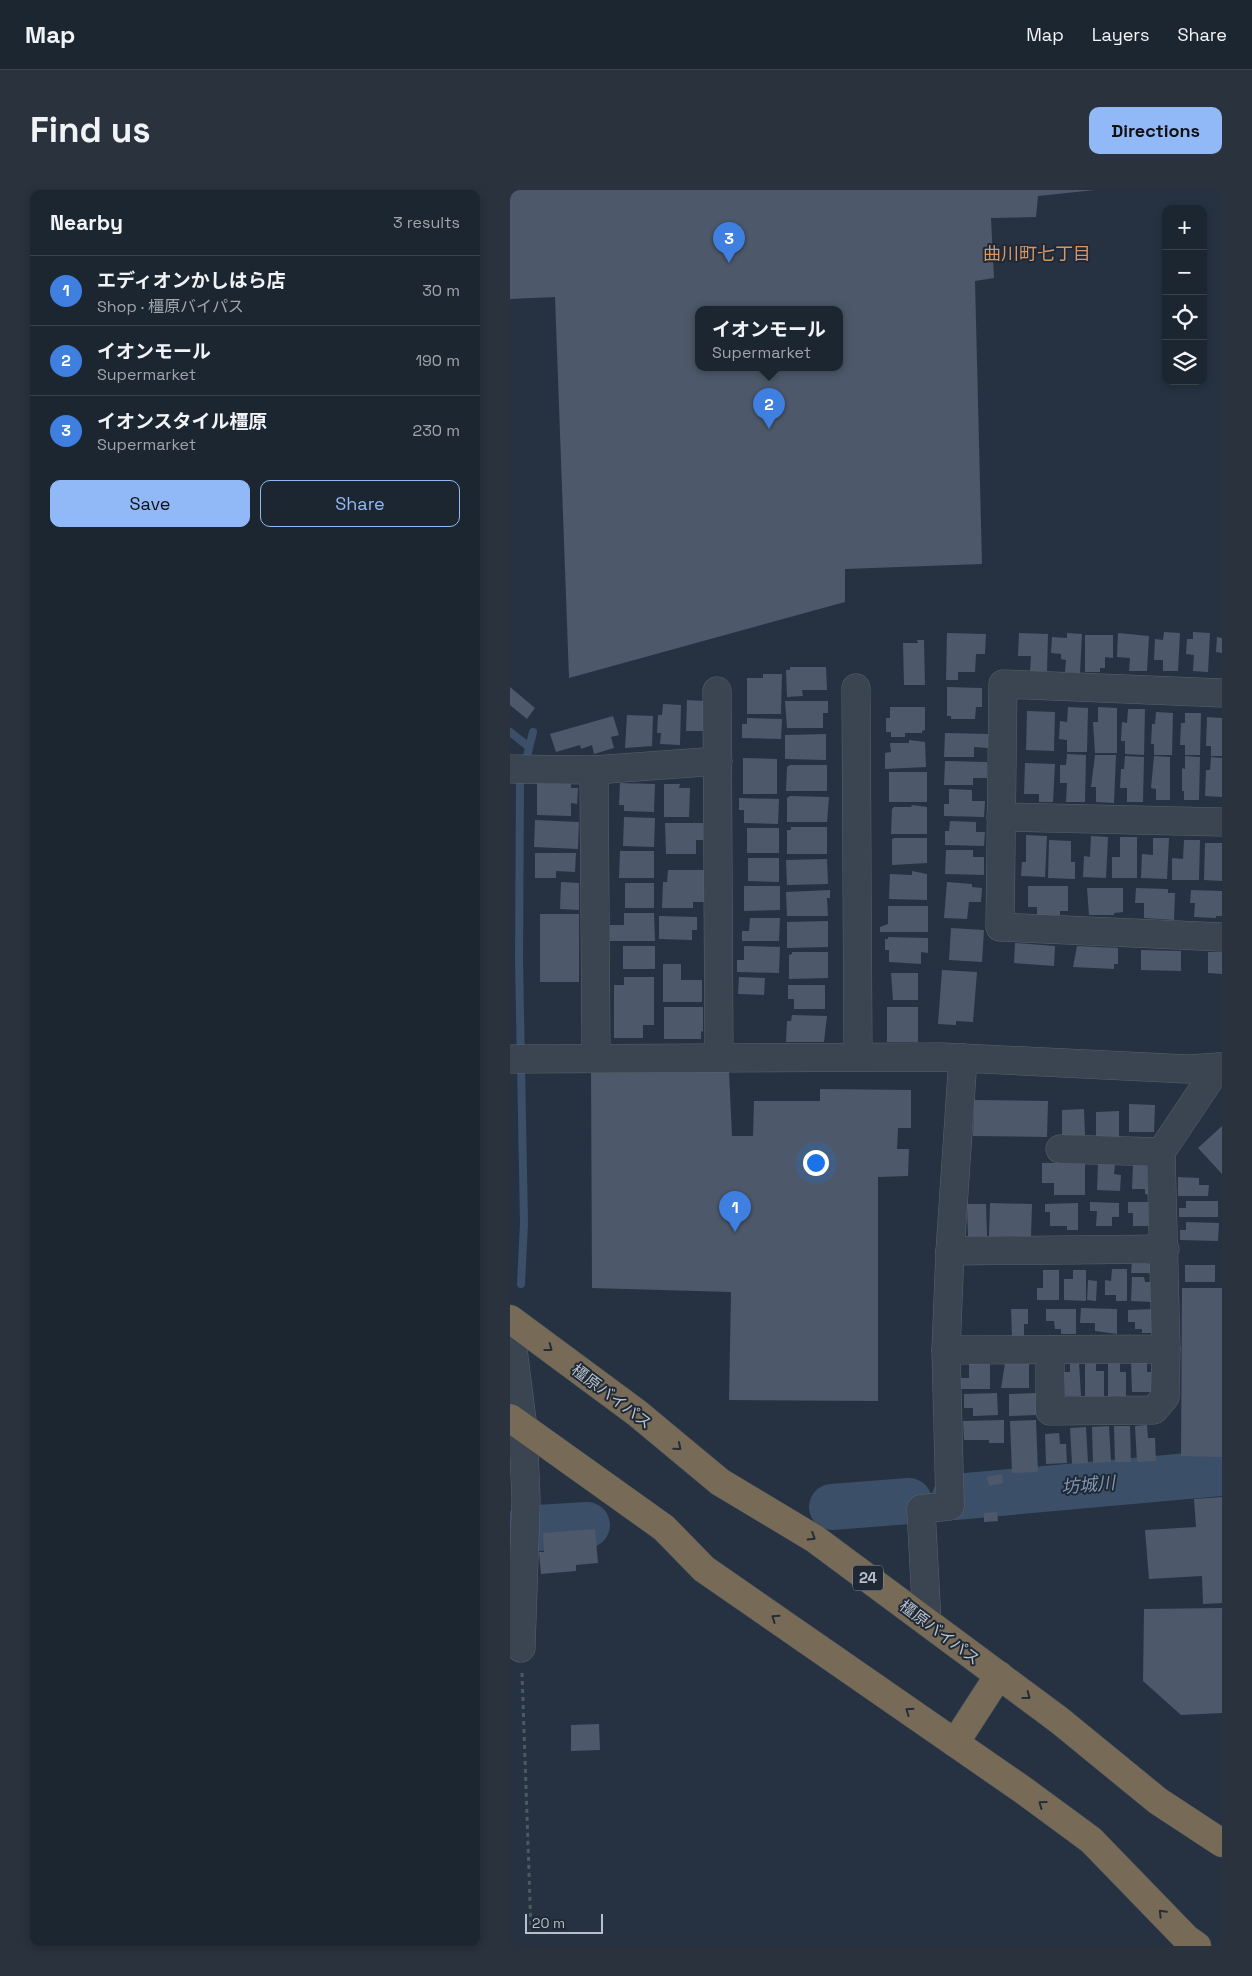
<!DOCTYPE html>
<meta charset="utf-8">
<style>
body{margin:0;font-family:"Space Grotesk","Noto Sans JP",sans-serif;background:#29323d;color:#f1f3f6}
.controls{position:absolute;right:15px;top:15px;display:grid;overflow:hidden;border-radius:10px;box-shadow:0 2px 8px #0003}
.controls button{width:45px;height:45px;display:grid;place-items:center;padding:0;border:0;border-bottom:1px solid #3a434d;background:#1c2631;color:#f1f3f6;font:25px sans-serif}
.scale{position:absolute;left:15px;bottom:12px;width:78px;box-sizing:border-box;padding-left:5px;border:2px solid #b8bfcb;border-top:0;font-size:14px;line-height:18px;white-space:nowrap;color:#b8bfcb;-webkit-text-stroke:4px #1f2936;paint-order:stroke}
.you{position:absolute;left:305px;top:972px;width:18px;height:18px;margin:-12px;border:4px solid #fff;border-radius:50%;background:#1a73e8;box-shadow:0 0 0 8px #1a73e833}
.badge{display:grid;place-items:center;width:32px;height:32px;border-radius:50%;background:#91b9f7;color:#fff;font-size:16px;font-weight:700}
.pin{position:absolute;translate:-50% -41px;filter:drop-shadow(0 1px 2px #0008)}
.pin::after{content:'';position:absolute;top:26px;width:18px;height:15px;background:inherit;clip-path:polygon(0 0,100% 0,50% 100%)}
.popup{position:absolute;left:185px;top:116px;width:148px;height:65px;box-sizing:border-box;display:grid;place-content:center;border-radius:10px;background:#1c2631;filter:drop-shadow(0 1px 4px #0005);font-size:16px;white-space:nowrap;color:#a0a5ab}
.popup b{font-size:19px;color:#f1f3f6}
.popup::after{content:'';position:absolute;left:50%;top:100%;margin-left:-10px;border:10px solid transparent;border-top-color:#1c2631}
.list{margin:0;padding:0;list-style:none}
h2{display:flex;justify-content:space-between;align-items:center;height:65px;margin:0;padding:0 20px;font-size:21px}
h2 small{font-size:16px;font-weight:400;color:#a0a5ab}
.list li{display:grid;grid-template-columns:32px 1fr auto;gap:15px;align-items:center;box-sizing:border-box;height:70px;padding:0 20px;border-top:1px solid #3a434d}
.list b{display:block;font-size:19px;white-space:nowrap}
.list p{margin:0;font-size:16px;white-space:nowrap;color:#a0a5ab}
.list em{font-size:16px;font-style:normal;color:#a0a5ab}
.actions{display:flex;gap:10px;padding:15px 20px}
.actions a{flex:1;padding:11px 0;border:1px solid #91b9f7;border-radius:10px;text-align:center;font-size:18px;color:#91b9f7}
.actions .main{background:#91b9f7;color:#111}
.icon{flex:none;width:28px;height:28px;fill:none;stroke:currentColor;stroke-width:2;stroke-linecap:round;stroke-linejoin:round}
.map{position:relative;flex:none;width:712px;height:1756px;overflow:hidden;border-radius:10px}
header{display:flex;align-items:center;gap:30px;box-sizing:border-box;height:70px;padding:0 25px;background:#1c2631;border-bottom:1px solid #3a434d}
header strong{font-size:24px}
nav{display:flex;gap:28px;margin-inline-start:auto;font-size:18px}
.intro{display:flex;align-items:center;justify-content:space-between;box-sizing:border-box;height:120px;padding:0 30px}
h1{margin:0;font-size:35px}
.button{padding:12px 22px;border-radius:10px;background:#91b9f7;color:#111;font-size:18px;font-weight:700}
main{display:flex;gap:30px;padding:0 30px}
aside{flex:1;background:#1c2631;border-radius:10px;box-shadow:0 2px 8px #0003}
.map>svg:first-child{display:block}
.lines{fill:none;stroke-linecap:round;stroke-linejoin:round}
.stream{stroke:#3c4f69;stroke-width:8}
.river{stroke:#3c4f69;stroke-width:46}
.building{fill:#4d596a;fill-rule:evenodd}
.street-casing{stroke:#59626e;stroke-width:29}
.highway-casing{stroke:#454f5b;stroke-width:29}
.path{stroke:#475c5f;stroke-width:3;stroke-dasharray:4 4;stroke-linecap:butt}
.street{stroke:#3b4451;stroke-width:28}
.highway{stroke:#776b58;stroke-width:28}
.oneway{stroke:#232c38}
.labels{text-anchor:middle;stroke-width:4;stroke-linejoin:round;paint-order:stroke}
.shield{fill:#1f2936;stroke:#8a929e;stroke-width:1}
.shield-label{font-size:15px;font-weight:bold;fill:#b8bfcb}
.street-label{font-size:16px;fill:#b8bfcb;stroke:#1f2936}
.neighbourhood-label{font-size:18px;fill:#d49769;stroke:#1f2936}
.water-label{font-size:18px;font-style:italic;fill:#7f95b2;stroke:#1f2936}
</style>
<header>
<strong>Map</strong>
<nav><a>Map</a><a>Layers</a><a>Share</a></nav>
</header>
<div class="intro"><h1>Find us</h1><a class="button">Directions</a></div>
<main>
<aside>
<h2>Nearby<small>3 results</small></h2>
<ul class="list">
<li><span class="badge" style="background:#3f7fe0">1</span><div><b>エディオンかしはら店</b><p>Shop · 橿原バイパス</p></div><em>30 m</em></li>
<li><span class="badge" style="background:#3f7fe0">2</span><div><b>イオンモール</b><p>Supermarket</p></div><em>190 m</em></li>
<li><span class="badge" style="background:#3f7fe0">3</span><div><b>イオンスタイル橿原</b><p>Supermarket</p></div><em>230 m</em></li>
</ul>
<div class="actions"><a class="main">Save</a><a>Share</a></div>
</aside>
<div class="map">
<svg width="712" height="1756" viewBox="0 0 712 1756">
<rect width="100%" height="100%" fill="#263241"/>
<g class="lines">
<g class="stream">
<path d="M0,542L19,557"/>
<path d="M15,574L23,542"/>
<path d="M11,1094L14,1033L9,770L10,594L12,585"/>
</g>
<g class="river">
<path d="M445,1307L712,1283"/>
<path d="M322,1317L399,1311"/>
<path d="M0,1345L27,1338L77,1335"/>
</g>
</g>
<g class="building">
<path d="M0,0H585L528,6L526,27L481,28L484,88L465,91L472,374L335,379V412L59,488L45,107L0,109ZM189,120H329V178H189Z"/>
<path d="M654,442L670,443L668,481H653V470H644L645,449L653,450Z"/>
<path d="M683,442L700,443L698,482L683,481L684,465L676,464L677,449H683Z"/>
<path d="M437,443L476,444L475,464H466L465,482H448V490H436Z"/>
<path d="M509,443L538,444L537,481H520L521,466H508Z"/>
<path d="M557,443L572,444L570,483L555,482L556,470L551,469V464L541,463L542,447L557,448Z"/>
<path d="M608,443L639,446L637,481H619L620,468L607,467Z"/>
<path d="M575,445H603V468L595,467V478H590V482H575Z"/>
<path d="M707,447L712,448V463L706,462Z"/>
<path d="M407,450H414L415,495H394L393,453H408Z"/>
<path d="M280,477H316L317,500H292L293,506L277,507L276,480H280Z"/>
<path d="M253,484H272L271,524H237V488H253Z"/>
<path d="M0,497L25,518L17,529L0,515Z"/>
<path d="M437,497L472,498V517H466L465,529H441V526H437Z"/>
<path d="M177,510L193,511V541H176Z"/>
<path d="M275,511H318V523H313V538H277Z"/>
<path d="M153,514L171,515L170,555L150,554L151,543H147L148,525H152Z"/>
<path d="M380,517H415V540L412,541V543H395V547H381V542H376V528H380Z"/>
<path d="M558,517L578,518L577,562H557V550L549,549L550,531L557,532Z"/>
<path d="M588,517L607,518V563H585L583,532H588Z"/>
<path d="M618,519H635L634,565L615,564V551H611L612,532L617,533Z"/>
<path d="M517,521L545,522L544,561L516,560Z"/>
<path d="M646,522L663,523L662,565H644V554H641L642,534H645Z"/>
<path d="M675,523H691L690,565H675V555H670L671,533H675Z"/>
<path d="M117,525L143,526L142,556L115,558Z"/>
<path d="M103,526L109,545L101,547L104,558L84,564L82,555L71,559L70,555L46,562L40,544Z"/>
<path d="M697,527L712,528V566H701V556H696Z"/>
<path d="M237,528L272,529L271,549L232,548V534H237Z"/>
<path d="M435,543L479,544L478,558L464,557V567H434Z"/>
<path d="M316,544V570L275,569V545Z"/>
<path d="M399,550L415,552L416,577L375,579V563L381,562L380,553H399Z"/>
<path d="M557,564L576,565L575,612H556L557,593H550V575H556Z"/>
<path d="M585,565H606L604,613L586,612V597H581Z"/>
<path d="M615,566L634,567L633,612H617V598H610L611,579H614Z"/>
<path d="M644,566L660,567V610H646V599L641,598Z"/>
<path d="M675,566L690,567L689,610H674V601H672V578L675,579Z"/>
<path d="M701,567L712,568V607L695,606L696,580H700Z"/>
<path d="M233,568L267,569V604H233Z"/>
<path d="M435,571L477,572V588H463V595H434Z"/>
<path d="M515,573L545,574L543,612H529V604H514Z"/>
<path d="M280,575H317V601H276L277,577Z"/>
<rect x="379" y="582" width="38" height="30"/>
<path d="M27,591L61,592V598H68L67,614L61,613V626L27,625Z"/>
<path d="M110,593L145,594L144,622L114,621V615H109Z"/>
<path d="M154,594H170L169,598H180L179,627H154Z"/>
<path d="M439,599L462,600V611H475L474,627L434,626V614H439Z"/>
<path d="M280,606L319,607L317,632H277V608Z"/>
<path d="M229,608L269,609L268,634L234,633V620H229Z"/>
<path d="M402,615L417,617V644H381L382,619L384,617H401Z"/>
<path d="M114,627L145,628L144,657L113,656Z"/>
<path d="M25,630L69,632L68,659L24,657Z"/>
<path d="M440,631L466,632V642H475L474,656L435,655V641H439Z"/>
<path d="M155,633H193V650H186V664H156Z"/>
<path d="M281,637H317V664H277V640H281Z"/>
<rect x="237" y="638" width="32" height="25"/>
<path d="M516,645L537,646L535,687L511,686L512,672H516Z"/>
<path d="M581,646L598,647L596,688L573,687L574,666L580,667Z"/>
<path d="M610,647H627V688H602V667H610Z"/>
<path d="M385,648H417V673L382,675V649Z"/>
<path d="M643,648H659L657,689L631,688L632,664L643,665Z"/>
<path d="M539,650L561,651V672H565V689L538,688Z"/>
<path d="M674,650H690L689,690H662V668L673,669Z"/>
<path d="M695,653H712V691L694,690Z"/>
<path d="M436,660H463V667H474V685L435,684Z"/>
<path d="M110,661H144V688H109Z"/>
<path d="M25,663H66L65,682L46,681V688H25Z"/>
<path d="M238,668H269V692L238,691Z"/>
<path d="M317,669L318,694L277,695L276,670Z"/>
<path d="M158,680H194V712H183V718H152L153,692H157Z"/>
<path d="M402,681L417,684V710L379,709L380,684L402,685Z"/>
<path d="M51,692L69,693V720L50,719Z"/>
<path d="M437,692L462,694V697L472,698L471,712H459L457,729L434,728Z"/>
<rect x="115" y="693" width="29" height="25"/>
<path d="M234,696H270V720L234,721Z"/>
<path d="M518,696H558V721H550V725H527V717H518Z"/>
<path d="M577,698H613V722L604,723V725H579Z"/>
<path d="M626,698L658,699V703H665L664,730L634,728V713H625Z"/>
<path d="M320,700V708H317L318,726H277L276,702Z"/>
<path d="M681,700L712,701V726H706V728L684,727L685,713H680Z"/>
<path d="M378,716H418V742H370V737L378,734Z"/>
<path d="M114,723H144L145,751H100V735H114Z"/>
<rect x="30" y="724" width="39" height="68"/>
<path d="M149,726L187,727V740H182V750L149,749Z"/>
<path d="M240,728H270L269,751H232V741H239Z"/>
<path d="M318,731V757L277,758V732Z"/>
<path d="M441,738L474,740L472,772L439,770Z"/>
<path d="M378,747L418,748V763L411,762V774L379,772V760H375V749H378Z"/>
<path d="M505,753L545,756L544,776L504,773Z"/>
<rect x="113" y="756" width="32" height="23"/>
<path d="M234,756L270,757L269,783L227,782V770H234Z"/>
<path d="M567,756L608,758V774H604V779L563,777Z"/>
<path d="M631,760L671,761V781L631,780Z"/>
<path d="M282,762H318V788L279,789V765L282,764Z"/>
<path d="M698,762H712V784L698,783Z"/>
<path d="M153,774H171V790H192V812H153Z"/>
<path d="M432,780L467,782L463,832L446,831V835L428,834Z"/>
<path d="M381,783H408V810H383Z"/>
<path d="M114,787H144V835H133V848H104V795H114Z"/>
<path d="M229,787L255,788L254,805L228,804Z"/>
<path d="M278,795H315V819H284V809H278Z"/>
<path d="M154,817H193V842L191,841V849H154Z"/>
<rect x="377" y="817" width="31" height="35"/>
<path d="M282,825L317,826L314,852H276L277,831H281Z"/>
<path d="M81,881H219L222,946H243L244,911H310V899L401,900V938H388L387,959H399L398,986L368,987V1211L219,1210L221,1102L82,1098Z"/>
<path d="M464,910L538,911L537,947L463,946Z"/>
<path d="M619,914L645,915L644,942H619Z"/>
<path d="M574,919L575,945L552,946V920Z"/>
<path d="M609,921V948H586V922Z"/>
<path d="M712,936V984L688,958Z"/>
<path d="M575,972V1005H544V993H532V973Z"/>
<path d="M588,974H605L604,984L611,985L610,1001L587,1000Z"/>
<path d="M623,974H643L642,1005L635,1004V999H622Z"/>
<path d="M668,987L689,988V995H699L698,1006H668Z"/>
<path d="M676,1011H708V1027H669V1018H676Z"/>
<path d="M580,1012L609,1013V1027H602V1036H586L587,1021H580Z"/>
<path d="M618,1012H643V1036H623V1023H618Z"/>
<path d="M480,1013L522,1014L521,1047L479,1046Z"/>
<path d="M568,1013V1040H557V1036H540V1022H535V1014Z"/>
<path d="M457,1014H476L477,1046L458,1047Z"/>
<path d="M676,1032L709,1033L708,1051L670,1050V1040H676Z"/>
<path d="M622,1071H637L636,1074H642V1083H621Z"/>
<rect x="675" y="1075" width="30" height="17"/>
<path d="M602,1079H617V1111H606V1105H595V1090L601,1091Z"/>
<path d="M533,1080H549V1110H527V1098H533Z"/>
<path d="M563,1080H576V1111L554,1110V1089H563Z"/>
<path d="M622,1087H634L635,1092H643V1112L621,1111Z"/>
<path d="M578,1090L587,1091L586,1111L577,1110Z"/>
<path d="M672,1098H712V1267L671,1266Z"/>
<path d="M571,1118L607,1119V1144L585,1141V1133H570Z"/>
<path d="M501,1119H518V1134H514V1148H502Z"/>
<path d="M536,1119H566V1144H551V1139H545L544,1131H536Z"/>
<path d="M643,1119V1143H632V1139H625V1132H618V1120Z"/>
<path d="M569,1172L571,1206H555L554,1182H560V1173Z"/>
<path d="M586,1172V1181H594V1206H575V1173Z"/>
<path d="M598,1172H610V1182H616V1206L598,1207Z"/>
<path d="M459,1173H480V1199H451V1188H459Z"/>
<path d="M495,1173H519V1198H491Z"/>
<path d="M621,1173H637V1182H643V1202H622Z"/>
<path d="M487,1203L488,1225L463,1226V1218H454V1204Z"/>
<path d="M526,1203L527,1225L499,1226V1204Z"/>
<path d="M494,1230V1253H479V1250H454L453,1231Z"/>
<path d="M526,1230L528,1282L502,1283L500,1231Z"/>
<path d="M637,1235L638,1248H645L646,1271L627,1272L625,1236Z"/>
<path d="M599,1236L601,1272L583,1273L582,1237Z"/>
<path d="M604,1236H620L621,1272H605Z"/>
<path d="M576,1237L578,1273L562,1274L560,1238Z"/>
<path d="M549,1243L550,1254H556L557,1273L536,1274L535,1244Z"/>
<path d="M492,1284L493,1293L479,1296L477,1287Z"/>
<path d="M712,1307V1413L693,1414L692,1386L639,1389L635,1340L686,1337L684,1309Z"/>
<path d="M487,1322L488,1331L474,1332V1323Z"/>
<path d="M85,1339L88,1373L66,1375V1381L31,1384L29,1362H34L33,1343Z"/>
<path d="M712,1418V1523L671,1525L633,1491L634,1419Z"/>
<path d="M89,1534L90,1560L61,1561V1535Z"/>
</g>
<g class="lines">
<g class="street-casing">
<g id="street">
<path d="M346,498L348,867"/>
<path d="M207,501L209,868"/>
<path d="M712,503L493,494L490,737L712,747"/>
<path d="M0,579L84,580L208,571"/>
<path d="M84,580L86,868"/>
<path d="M491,627L712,632"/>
<path d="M0,869L432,867L677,879L712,877"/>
<path d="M550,959L651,962L708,877"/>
<path d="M440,1061L655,1059"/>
<path d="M0,1136L13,1238L16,1308L11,1458"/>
<path d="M436,1160L656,1159L651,962"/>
<path d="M540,1160V1221L644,1220L655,1207L656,1159"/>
<path d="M417,1432L411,1319L440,1316L436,1160L440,1061L453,868"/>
</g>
</g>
<g class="highway-casing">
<g id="highway">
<path d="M0,1129L127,1223L210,1292L305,1349L549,1530L648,1611L712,1653"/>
<path d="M0,1228L154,1338L194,1379L513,1600L581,1650L677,1749L687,1756"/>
<path d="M445,1553L489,1485"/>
</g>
</g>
<path class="path" d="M12,1483L21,1740"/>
<use href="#street" class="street"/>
<use href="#highway" class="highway"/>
</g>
<defs><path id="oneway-chevron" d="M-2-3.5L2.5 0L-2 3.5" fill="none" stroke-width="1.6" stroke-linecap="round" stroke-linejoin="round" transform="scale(1.25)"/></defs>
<g class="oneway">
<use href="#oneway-chevron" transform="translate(39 1158) rotate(37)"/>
<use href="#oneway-chevron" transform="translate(168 1257) rotate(40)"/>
<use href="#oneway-chevron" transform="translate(302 1347) rotate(32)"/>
<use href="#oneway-chevron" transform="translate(265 1428) rotate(-145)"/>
<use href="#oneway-chevron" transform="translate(517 1506) rotate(37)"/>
<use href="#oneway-chevron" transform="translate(399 1521) rotate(-145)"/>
<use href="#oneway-chevron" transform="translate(532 1614) rotate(-144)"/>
<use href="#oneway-chevron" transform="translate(652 1723) rotate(-134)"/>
</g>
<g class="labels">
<rect class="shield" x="343" y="1375.5" width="30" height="25" rx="4"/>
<g class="shield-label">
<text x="358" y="1393">24</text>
</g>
<g class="street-label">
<text transform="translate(102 1206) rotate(37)" y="6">橿原バイパス</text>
<text transform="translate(430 1442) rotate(37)" y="6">橿原バイパス</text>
</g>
<g class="neighbourhood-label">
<text x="527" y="70">曲川町七丁目</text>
</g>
<g class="water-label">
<text transform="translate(578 1295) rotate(-5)" y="6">坊城川</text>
</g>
</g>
</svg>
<div class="controls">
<button>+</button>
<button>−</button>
<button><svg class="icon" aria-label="locate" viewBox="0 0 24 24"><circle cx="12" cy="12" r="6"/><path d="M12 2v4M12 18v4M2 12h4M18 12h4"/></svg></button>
<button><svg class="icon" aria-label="layers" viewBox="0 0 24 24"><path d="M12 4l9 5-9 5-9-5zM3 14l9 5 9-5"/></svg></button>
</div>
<div class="scale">20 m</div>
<div class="you"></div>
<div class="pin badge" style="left:225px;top:1042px;background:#3f7fe0">1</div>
<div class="pin badge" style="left:259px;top:239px;background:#3f7fe0">2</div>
<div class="popup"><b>イオンモール</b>Supermarket</div>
<div class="pin badge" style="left:219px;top:73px;background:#3f7fe0">3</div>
</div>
</main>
